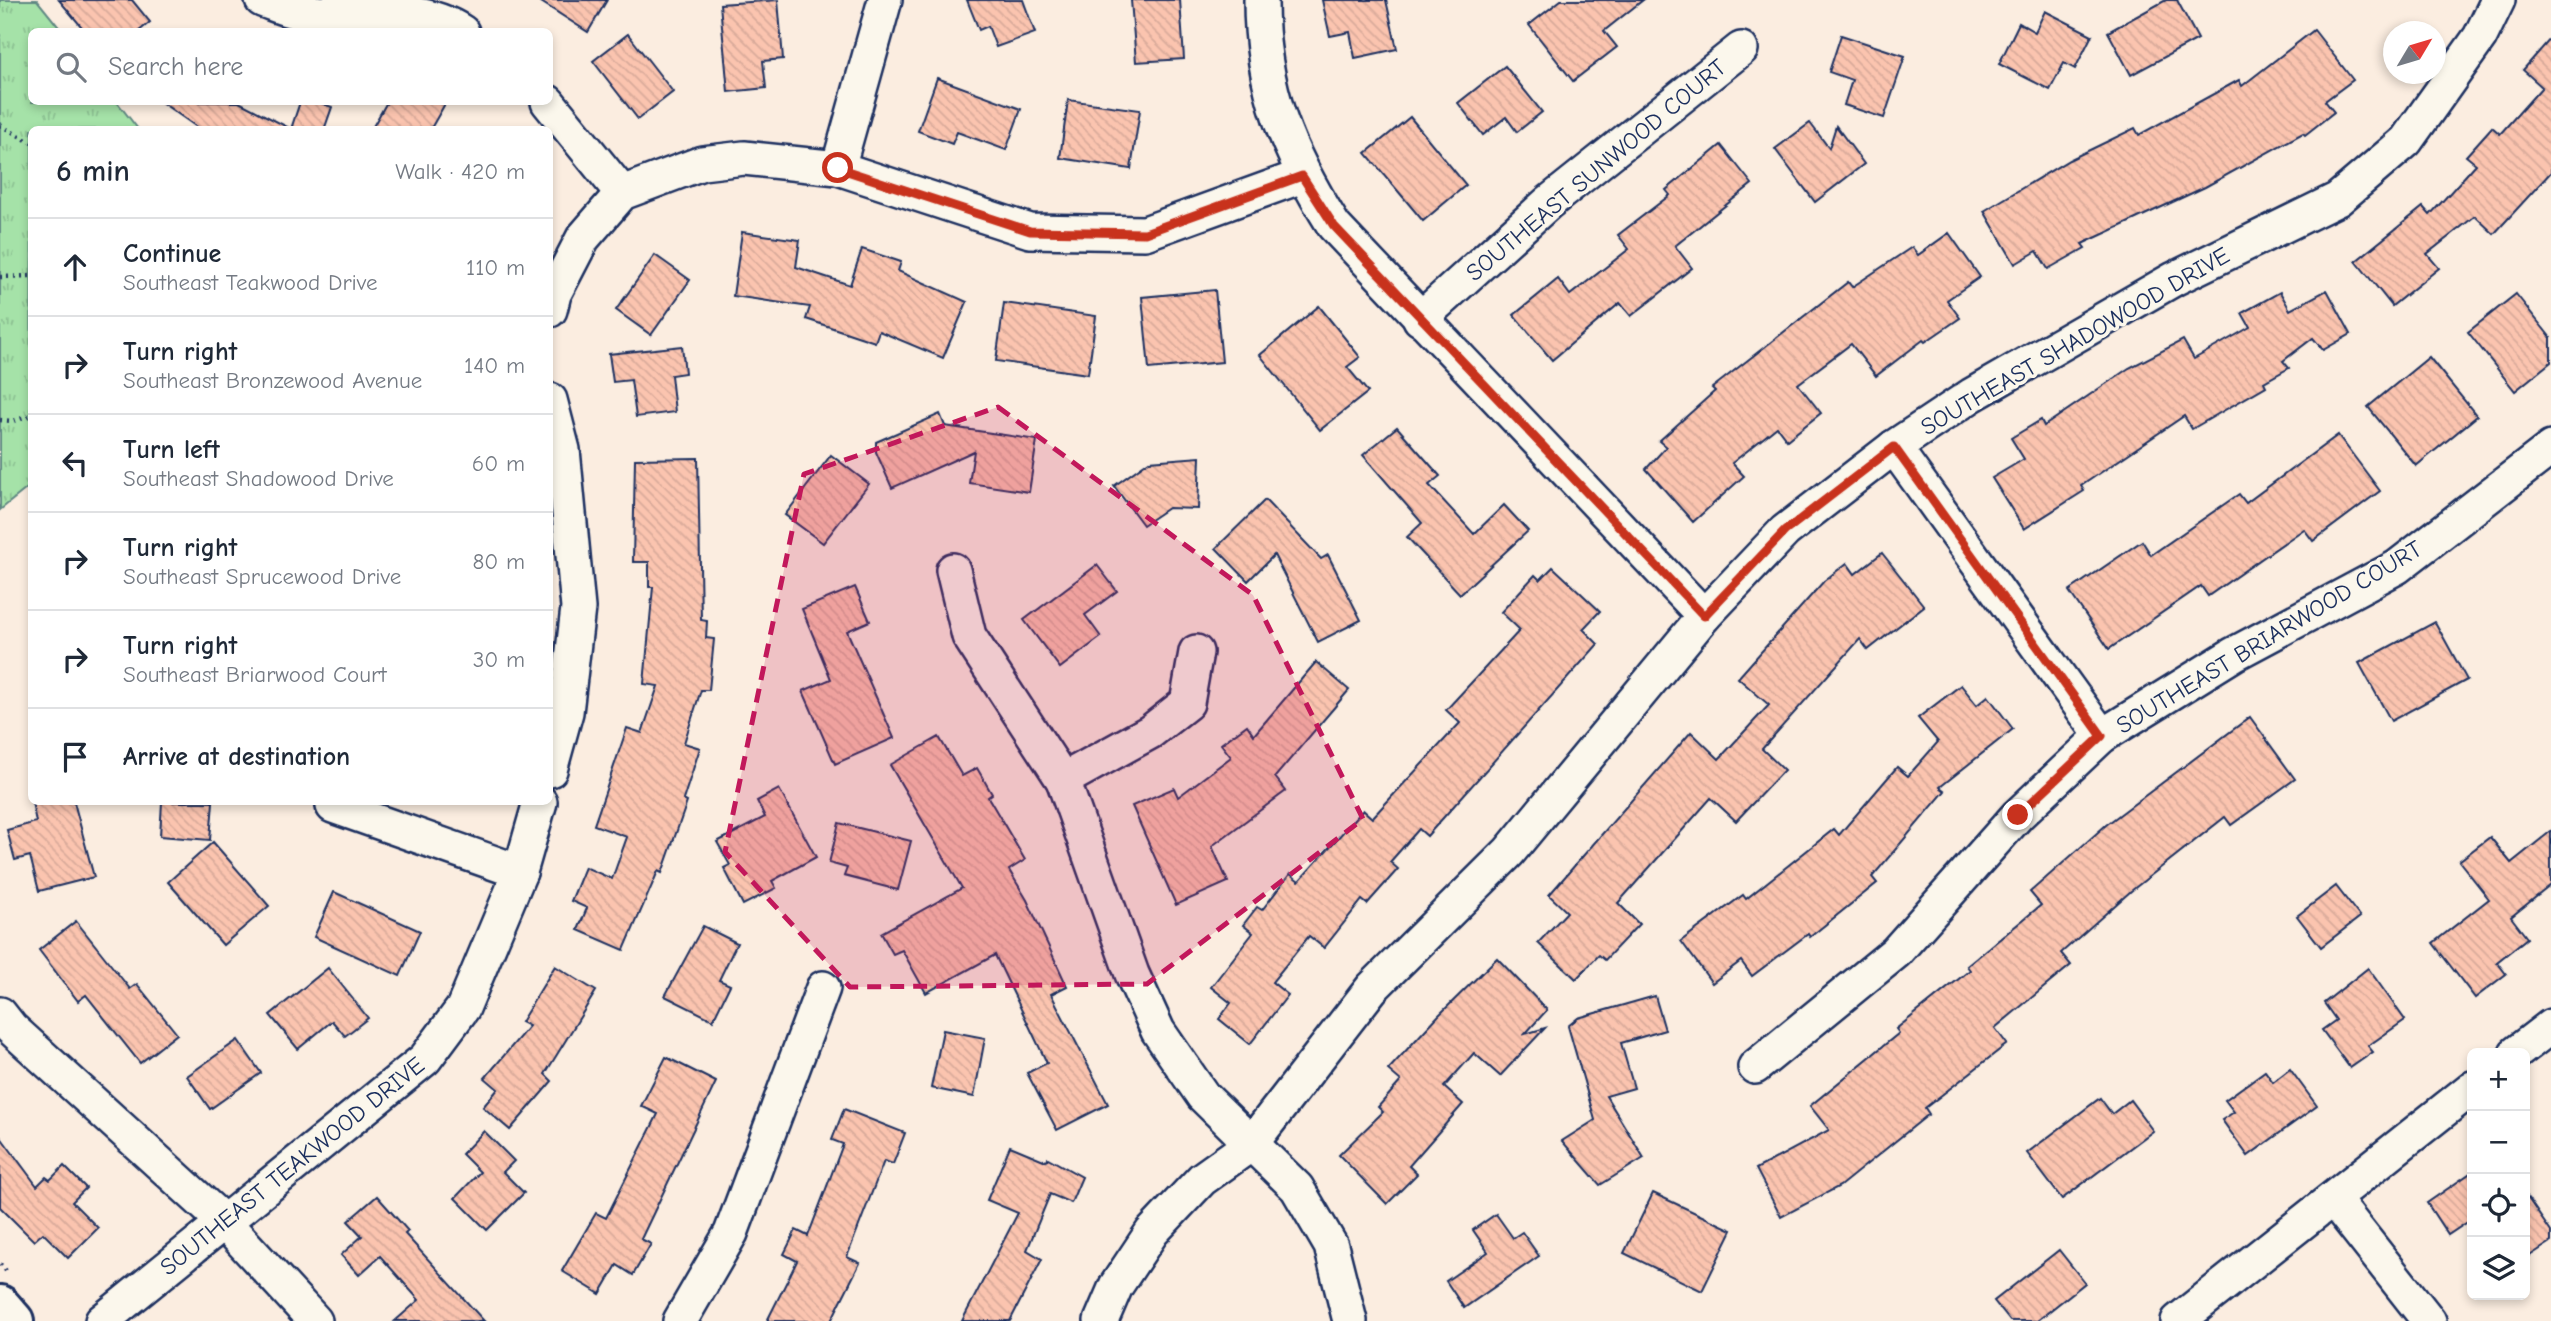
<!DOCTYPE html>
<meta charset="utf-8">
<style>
body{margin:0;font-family:"Comic Neue",sans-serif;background:#f2f2f3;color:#1f2937}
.controls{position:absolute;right:21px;bottom:21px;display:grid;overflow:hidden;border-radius:10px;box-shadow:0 4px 10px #0003}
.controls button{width:63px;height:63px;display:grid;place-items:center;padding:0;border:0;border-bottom:2px solid #e0e1e3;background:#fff;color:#1f2937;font:35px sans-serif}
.compass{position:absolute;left:2383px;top:21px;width:63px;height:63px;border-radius:50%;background:#fff;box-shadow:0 4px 10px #0003;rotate:52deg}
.stop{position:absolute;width:21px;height:21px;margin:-16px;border:5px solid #c8321e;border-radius:50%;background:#fff}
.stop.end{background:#c8321e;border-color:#fff;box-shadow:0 2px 7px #0008}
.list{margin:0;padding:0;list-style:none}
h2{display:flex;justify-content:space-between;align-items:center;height:91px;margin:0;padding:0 28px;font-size:30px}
h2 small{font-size:23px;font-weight:400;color:#747a83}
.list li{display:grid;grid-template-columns:46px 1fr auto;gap:21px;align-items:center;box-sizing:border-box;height:98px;padding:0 28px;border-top:2px solid #e0e1e3}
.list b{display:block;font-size:26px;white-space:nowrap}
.list p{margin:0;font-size:23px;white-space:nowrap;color:#747a83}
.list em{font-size:23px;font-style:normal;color:#747a83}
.icon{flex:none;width:38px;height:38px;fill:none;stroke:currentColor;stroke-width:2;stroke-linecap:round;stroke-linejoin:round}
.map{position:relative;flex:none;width:2551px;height:1321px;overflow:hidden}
.search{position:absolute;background:#fff;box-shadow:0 4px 10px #0003;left:28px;top:28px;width:525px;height:77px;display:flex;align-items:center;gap:18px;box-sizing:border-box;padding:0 24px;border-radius:10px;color:#747a83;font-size:26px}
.panel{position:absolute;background:#fff;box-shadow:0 4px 10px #0003;left:28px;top:126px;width:525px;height:679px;border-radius:10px}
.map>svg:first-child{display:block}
.grass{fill:url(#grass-tufts);stroke:#608883;stroke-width:2}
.building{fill:url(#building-back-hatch);stroke:#1b2f5e;stroke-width:2}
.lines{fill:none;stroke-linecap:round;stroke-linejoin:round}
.minor-casing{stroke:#1b2f5e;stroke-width:38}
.major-casing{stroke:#1b2f5e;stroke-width:44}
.path{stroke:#1b2f5e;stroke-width:4.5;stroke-dasharray:2 5;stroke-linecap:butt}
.minor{stroke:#fbf7ec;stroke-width:33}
.major{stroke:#fbf7ec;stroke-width:38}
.route{stroke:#c8321e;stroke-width:9}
.marked{fill:#c2185b;fill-opacity:0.2;stroke:#c2185b;stroke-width:5;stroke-dasharray:14 9;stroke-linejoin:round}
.labels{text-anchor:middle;stroke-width:7;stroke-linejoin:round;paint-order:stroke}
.street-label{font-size:24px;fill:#1b2f5e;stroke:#fbf7ec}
</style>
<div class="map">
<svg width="2551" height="1321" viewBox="0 0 2551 1321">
<defs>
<pattern id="grass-tufts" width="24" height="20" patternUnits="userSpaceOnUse" patternTransform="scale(1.75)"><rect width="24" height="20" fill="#a5e2a8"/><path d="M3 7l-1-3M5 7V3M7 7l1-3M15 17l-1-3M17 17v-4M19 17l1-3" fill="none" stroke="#8dc293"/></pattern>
<pattern id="building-back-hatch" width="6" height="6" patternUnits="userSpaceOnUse" patternTransform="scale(1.75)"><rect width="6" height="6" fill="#fbc4af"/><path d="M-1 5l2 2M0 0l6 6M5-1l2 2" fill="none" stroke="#d7a999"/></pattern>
</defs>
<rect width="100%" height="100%" fill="#fbede0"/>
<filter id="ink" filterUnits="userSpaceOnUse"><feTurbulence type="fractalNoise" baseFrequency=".0143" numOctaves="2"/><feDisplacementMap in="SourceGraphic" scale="14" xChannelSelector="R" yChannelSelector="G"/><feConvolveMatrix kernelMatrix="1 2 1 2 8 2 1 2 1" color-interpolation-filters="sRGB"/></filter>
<g filter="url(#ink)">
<path class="grass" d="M0,0H37L62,31L32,32V102H117L138,129L32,130L31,485L0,510Z"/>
<g class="building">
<path d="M59,0H132L150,22L138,32H86Z"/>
<path d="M538,0H607L588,32Z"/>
<path d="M778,0L783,59L763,61L766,88L728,92L720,4Z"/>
<path d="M967,0H1023L1035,33L996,47L988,26L979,30Z"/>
<path d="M1131,0H1180L1184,59L1136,62Z"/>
<path d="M1322,0H1386L1397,49L1355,58L1350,32L1330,36Z"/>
<path d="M1561,0H1643L1604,31L1617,47L1573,81L1529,25Z"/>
<path d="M2166,0H2177L2198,39L2131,75L2108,32Z"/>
<path d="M2045,11L2092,35L2075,69L2064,63L2050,90L1999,64L2019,23L2035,32Z"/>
<path d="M2314,30L2353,80L2325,101L2334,112L2305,135L2303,133L2205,187L2082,244L2085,248L2048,269L2037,251L2015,264L1984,211L2069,160L2135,128L2139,135L2239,80L2242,86Z"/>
<path d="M628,34L673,92L638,119L593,61Z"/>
<path d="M1841,35L1905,56L1884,118L1844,105L1852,80L1829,72Z"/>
<path d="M2551,38V172L2494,234L2475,216L2427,254L2439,268L2392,306L2356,261L2423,207L2430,215L2476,164L2466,156L2492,127L2500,134L2542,87L2523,70Z"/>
<path d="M1505,66L1542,112L1517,132L1506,117L1483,135L1458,103Z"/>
<path d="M937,78L1021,109L1006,150L957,132L952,144L918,131Z"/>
<path d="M1068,100L1140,110L1131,169L1060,158Z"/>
<path d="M161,102H239L291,129L300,102H318L332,107L324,130H201Z"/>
<path d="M387,102H446L430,130H371Z"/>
<path d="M1410,117L1466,185L1423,221L1366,153Z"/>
<path d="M1810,123L1829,148L1836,126L1864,164L1815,202L1775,149Z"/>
<path d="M1721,145L1752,184L1675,246L1692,268L1631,316L1620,303L1552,360L1514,315L1558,279L1570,295L1629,249L1618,235L1670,195L1666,190Z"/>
<path d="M742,232L800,240L796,267L850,285L862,249L901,262L898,271L967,302L943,358L879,331L875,342L806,319L810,307L733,296Z"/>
<path d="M1949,233L1980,277L1947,300L1960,318L1925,342L1923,340L1876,376L1851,344L1798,384L1821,413L1787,440L1777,427L1732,463L1744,476L1693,522L1646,469L1666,447L1659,441L1715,391L1712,388L1848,282L1852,287L1912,247L1918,255Z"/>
<path d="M655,255L690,280L651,335L616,310Z"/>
<path d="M1215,290L1222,362L1149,369L1142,297Z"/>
<path d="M2327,290L2351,334L2323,350L2313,338L2283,361L2289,368L2264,382L2266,386L2192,429L2184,416L2081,486L2084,491L2024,529L1992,478L2024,459L2011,438L2041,420L2044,426L2129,368L2183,340L2194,359L2250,327L2242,313L2280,292L2290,310Z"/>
<path d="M2516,294L2551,338V362L2515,391L2468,332Z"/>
<path d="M1004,303L1096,316L1088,374L996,361Z"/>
<path d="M1319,306L1360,357L1347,367L1368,392L1320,430L1260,355Z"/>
<path d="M682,346L685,373L671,375L675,412L636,417L631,380L613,382L609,354Z"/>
<path d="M2429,357L2477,416L2416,466L2368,407Z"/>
<path d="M940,414L945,426L1037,440L1029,492L969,483L974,451L892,488L876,452V442Z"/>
<path d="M1397,427L1440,476L1429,485L1474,534L1504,505L1528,531L1460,594L1407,537L1422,523L1363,455Z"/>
<path d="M2338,435L2380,491L2313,541L2304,529L2208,596L2201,586L2109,649L2069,591L2142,541L2151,555L2239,494L2246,503Z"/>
<path d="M831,455L869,484L823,543L785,515Z"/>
<path d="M1200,457L1198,509L1168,508L1143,525L1114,486L1149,461Z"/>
<path d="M698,458L701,620L707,621L706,638L714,639L709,690H701L684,743L700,748L683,800L687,802L662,873L658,871L624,950L578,930L587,908L571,901L585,867L612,879L627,837L594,825L627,728L642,733L658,686L644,684L653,587H649V562H633L635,459Z"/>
<path d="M1265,500L1321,559L1328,555L1361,620L1318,642L1274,555L1248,581L1216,548Z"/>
<path d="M1882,553L1924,606L1868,650L1860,639L1762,749L1784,770L1736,821L1711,798L1618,903L1639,924L1605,960L1599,955L1576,979L1538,943L1567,912L1549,895L1691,732L1719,759L1769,705L1738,678L1824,581L1847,563L1855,574Z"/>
<path d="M1097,565L1117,591L1085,615L1101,637L1060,668L1024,620Z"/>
<path d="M1553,567L1600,611L1583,629L1598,644L1427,836L1419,829L1390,862L1398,869L1367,904L1362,900L1324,948L1309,936L1272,982L1288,995L1250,1044L1219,1019L1231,1003L1211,987L1253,933L1243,925L1257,907L1262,910L1290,874L1299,881L1363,810L1372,818L1460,723L1446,710L1520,630L1501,612L1535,575L1540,580Z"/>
<path d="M855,587L870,621L847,631L894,738L835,764L803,691L831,679L802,609Z"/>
<path d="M2435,622L2467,680L2391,721L2359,663Z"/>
<path d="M1316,662L1349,690L1275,777L1286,791L1212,846L1228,882L1176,905L1132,806L1174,788L1178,797L1231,757L1221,744L1247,725L1254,735Z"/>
<path d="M1961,685L1977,705L1988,696L2013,729L1940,787L1945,791L1872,877L1877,883L1810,937L1808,934L1752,976L1741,961L1712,983L1681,941L1743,895L1746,899L1834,829L1839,835L1897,767L1908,776L1938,742L1918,718Z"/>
<path d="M2250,717L2295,779L2231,825L2225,817L2131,891L2061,953L2071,965L1995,1028L2007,1044L1925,1108L1929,1114L1840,1186L1781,1217L1756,1169L1829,1130L1810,1106L1899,1033L1896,1029L1970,970L1967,966L2041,905L2030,892L2106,825Z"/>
<path d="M939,737L962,776L977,768L992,794L988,797L1025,860L1009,870L1027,900L1067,986L1051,994L1108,1104L1057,1130L1027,1073L1047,1063L995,955L926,993L902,950L893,954L881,933L962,888L890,765Z"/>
<path d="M779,789L816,857L772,881L776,888L743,905L724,868L730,865L717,842L765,817L757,801Z"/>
<path d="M32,802H74L94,877L39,891L30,856L15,860L7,830L36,822Z"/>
<path d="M162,802H213L210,840L160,836Z"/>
<path d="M839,823L911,841L898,890L844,876L847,868L829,863Z"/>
<path d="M2551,831V885L2511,917L2527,938L2497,962L2506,974L2475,998L2433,943L2489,899L2459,861L2490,837L2511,863Z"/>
<path d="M213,842L269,906L223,945L168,882Z"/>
<path d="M2336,886L2360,917L2321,947L2297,916Z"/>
<path d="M334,892L420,931L400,976L314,937Z"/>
<path d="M76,921L130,989L137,984L177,1034L140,1063L86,995L78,1001L39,950Z"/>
<path d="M703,926L737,943L719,980L730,985L713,1020L665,996Z"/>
<path d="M1497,958L1547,1010L1525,1034L1545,1028L1500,1076L1474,1053L1444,1087L1463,1104L1409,1166L1417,1174L1387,1204L1339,1155L1383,1112L1378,1107L1401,1081L1388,1070L1438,1016Z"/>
<path d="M555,966L596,991L545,1074L552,1081L510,1130L483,1107L498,1089L485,1078L529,1026L521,1022Z"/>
<path d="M328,968L368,1018L345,1036L332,1021L298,1049L270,1015Z"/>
<path d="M2368,968L2405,1020L2368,1046L2373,1052L2350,1068L2322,1030L2336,1020L2324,1003Z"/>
<path d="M1655,996L1665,1030L1621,1043L1634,1088L1606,1096L1644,1158L1600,1185L1562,1141L1595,1120L1568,1026L1578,1018Z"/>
<path d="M943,1030L985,1038L974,1097L931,1088Z"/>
<path d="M238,1040L261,1073L210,1109L187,1076Z"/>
<path d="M666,1057L716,1082L641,1239L651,1244L633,1275L617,1265L600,1294L562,1271L596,1213L606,1218L658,1114L641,1106Z"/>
<path d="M2290,1069L2317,1106L2248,1156L2222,1120L2234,1112L2225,1100L2265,1071L2273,1082Z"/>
<path d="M2100,1098L2112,1114L2130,1100L2153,1131L2062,1199L2027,1153Z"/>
<path d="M844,1109L905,1133L893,1164L884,1161L847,1257L860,1263L831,1321H767L797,1261L784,1254L796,1230L808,1236L843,1144L832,1140Z"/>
<path d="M484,1131L514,1161L503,1172L524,1193L487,1230L455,1198L480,1172L462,1154Z"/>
<path d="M0,1136L37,1186L46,1177L50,1180L64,1166L86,1188L72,1202L98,1228L68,1258L43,1233L34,1241L0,1207Z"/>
<path d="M1010,1146L1046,1161L1048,1158L1082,1177L1071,1203L1050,1194L1027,1250L1042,1259L1010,1321H962L1018,1213L987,1200Z"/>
<path d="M2472,1172V1219L2448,1235L2427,1203Z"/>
<path d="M1653,1193L1732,1230L1702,1291L1624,1253Z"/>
<path d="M2525,1194L2551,1232V1242L2525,1259Z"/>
<path d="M377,1196L408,1231L405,1234L484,1321H395L419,1300L380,1256L359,1275L341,1255L362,1236L348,1221Z"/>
<path d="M1496,1214L1513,1238L1522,1232L1539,1256L1464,1308L1446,1281L1488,1252L1473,1230Z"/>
<path d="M2059,1250L2085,1283L2037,1321H2010L1994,1301Z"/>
</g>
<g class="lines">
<g class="minor-casing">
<g id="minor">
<path d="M262,0C274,4 286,10 298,12C353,19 414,0 462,32"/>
<path d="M1261,0C1261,90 1287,151 1334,226L1704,616"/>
<path d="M548,102L622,193"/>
<path d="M838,168L885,0"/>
<path d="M550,310L554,294L583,238L622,193L702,163L744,158L838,168L1030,231L1145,233L1302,176"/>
<path d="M1420,319L1548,203L1741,49"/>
<path d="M550,400L563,450L578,608L566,712L550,770"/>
<path d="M1894,447L2102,736"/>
<path d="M953,570L969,636L1063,780L1132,974L1158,1031L1203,1096L1297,1188L1331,1246L1350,1321"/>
<path d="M1063,780L1150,732L1187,703L1196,652"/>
<path d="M333,806L520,872"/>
<path d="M0,1014L11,1028L223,1221L315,1321"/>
<path d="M2516,1053L2551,1026"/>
<path d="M1755,1067L1896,952L2018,815L2102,736L2234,654L2397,567L2551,448"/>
<path d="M2333,1199L2429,1321"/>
<path d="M102,1321L425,1059L463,1008L520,872L540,802"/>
<path d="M680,1321L731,1233L823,988"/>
<path d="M1101,1321L1116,1286L1152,1232L1202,1179L1251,1144L1372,988L1509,852L1704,616L1785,531L1894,447L1972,395L2174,279L2338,199L2406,141L2480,37L2498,0"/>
<path d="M2178,1321L2472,1088"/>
</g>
</g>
<g class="major-casing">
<path id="major" d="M0,1305L14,1321"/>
</g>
<g class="path">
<path d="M0,125L32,143"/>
<path d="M0,277L32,276"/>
<path d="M0,420L13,421L32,415"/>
<path d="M0,1264L9,1274"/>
</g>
<use href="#minor" class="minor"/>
<use href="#major" class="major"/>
</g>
</g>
<g class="lines" filter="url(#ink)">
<path class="route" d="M838,168L1030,231L1145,233L1302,176L1334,226L1704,616L1785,531L1894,447L2102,736L2018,815"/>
</g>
<path class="marked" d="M998,407L1253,595L1363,819L1147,984L850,987L725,852L804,474Z"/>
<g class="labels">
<g class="street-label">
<text transform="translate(1596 170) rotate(-40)" y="8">SOUTHEAST SUNWOOD COURT</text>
<text transform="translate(2075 341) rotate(-30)" y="8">SOUTHEAST SHADOWOOD DRIVE</text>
<text transform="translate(2269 637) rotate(-31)" y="8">SOUTHEAST BRIARWOOD COURT</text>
<text transform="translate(292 1166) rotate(-39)" y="8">SOUTHEAST TEAKWOOD DRIVE</text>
</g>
</g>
</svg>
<div class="controls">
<button>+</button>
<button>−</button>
<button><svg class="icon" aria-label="locate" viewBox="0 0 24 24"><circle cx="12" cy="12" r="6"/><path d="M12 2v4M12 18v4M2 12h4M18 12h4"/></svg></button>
<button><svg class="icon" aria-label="layers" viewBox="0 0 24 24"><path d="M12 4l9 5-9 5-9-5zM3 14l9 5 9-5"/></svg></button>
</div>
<svg class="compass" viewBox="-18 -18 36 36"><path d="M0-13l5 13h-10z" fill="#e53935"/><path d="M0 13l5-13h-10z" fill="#747a83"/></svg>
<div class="stop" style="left:838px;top:168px"></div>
<div class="stop end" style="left:2018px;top:815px"></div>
<div class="search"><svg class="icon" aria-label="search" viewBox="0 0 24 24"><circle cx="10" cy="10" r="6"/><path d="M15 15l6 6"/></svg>Search here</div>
<section class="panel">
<h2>6 min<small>Walk · 420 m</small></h2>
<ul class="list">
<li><svg class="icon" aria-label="ahead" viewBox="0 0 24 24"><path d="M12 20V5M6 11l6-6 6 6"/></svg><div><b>Continue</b><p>Southeast Teakwood Drive</p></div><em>110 m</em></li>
<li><svg class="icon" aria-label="right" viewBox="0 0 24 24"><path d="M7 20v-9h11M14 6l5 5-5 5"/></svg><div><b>Turn right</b><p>Southeast Bronzewood Avenue</p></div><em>140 m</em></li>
<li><svg class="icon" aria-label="left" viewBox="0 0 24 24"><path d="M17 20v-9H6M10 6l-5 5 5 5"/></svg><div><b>Turn left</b><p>Southeast Shadowood Drive</p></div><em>60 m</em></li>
<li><svg class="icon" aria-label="right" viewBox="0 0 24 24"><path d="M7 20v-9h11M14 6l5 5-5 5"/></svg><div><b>Turn right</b><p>Southeast Sprucewood Drive</p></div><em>80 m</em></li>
<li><svg class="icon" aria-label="right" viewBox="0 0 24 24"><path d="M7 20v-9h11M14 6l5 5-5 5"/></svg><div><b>Turn right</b><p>Southeast Briarwood Court</p></div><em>30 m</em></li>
<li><svg class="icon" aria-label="arrive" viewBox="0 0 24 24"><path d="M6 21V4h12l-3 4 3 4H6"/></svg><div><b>Arrive at destination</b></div></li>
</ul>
</section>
</div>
